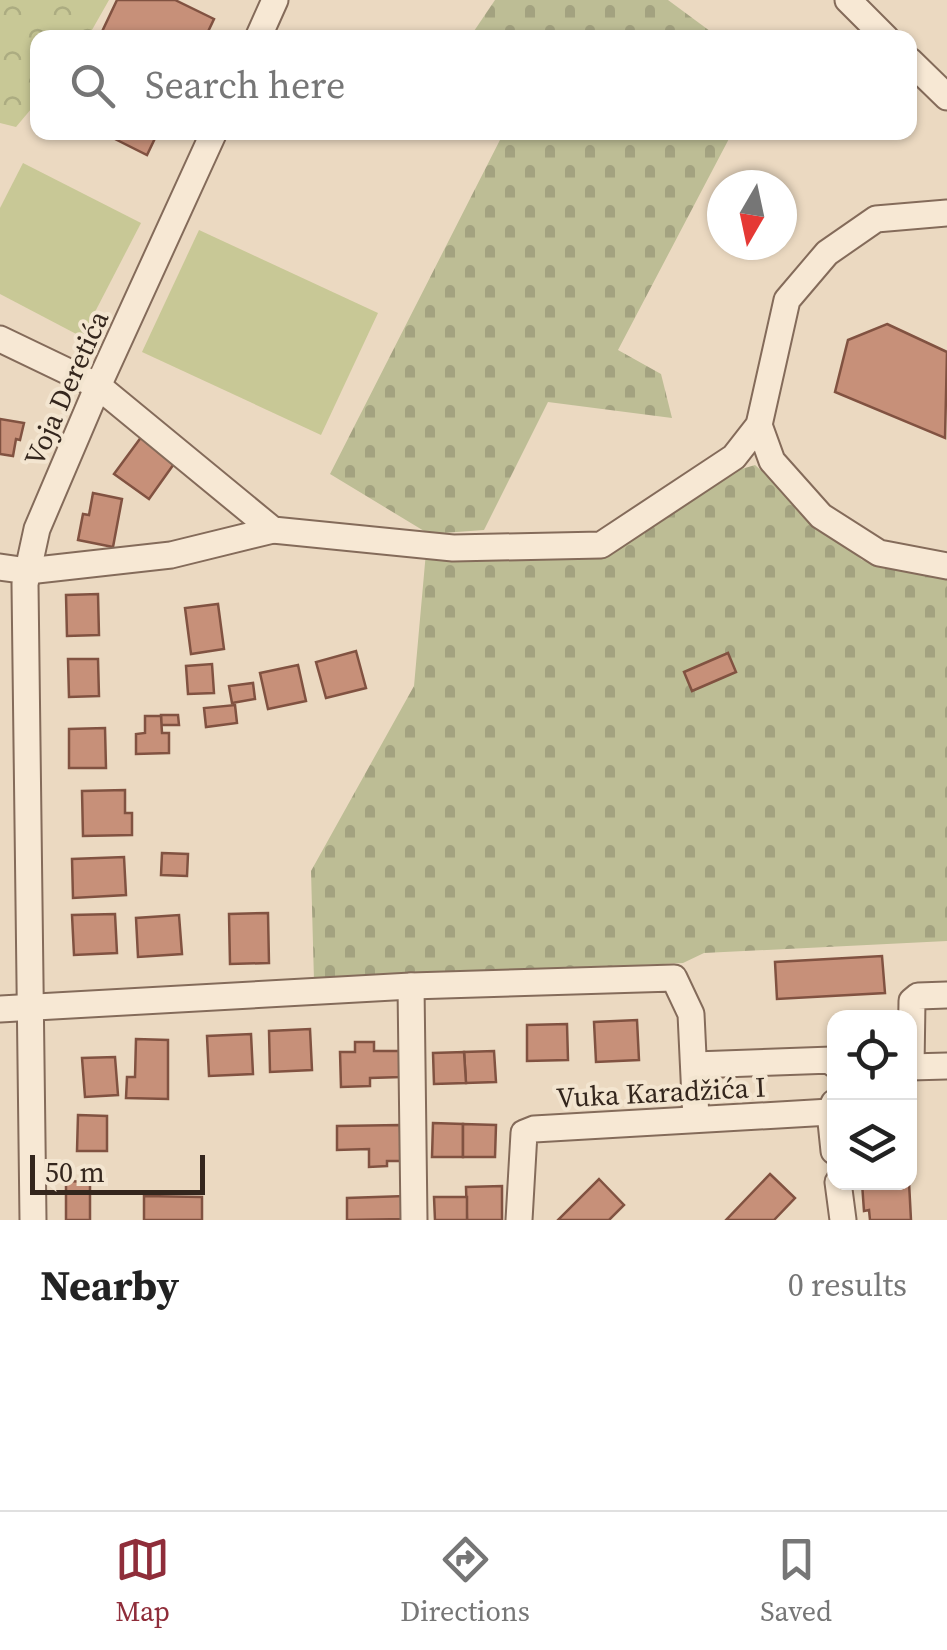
<!DOCTYPE html>
<meta charset="utf-8">
<style>
body{margin:0;font-family:"Source Serif 4",serif;background:#f6f6f6;color:#222}
.controls{position:absolute;right:30px;bottom:30px;display:grid;overflow:hidden;border-radius:20px;box-shadow:0 2px 8px #0004}
.controls button{width:90px;height:90px;display:grid;place-items:center;padding:0;border:0;border-bottom:2px solid #e0e0e0;background:#fff;color:#222;font:50px sans-serif}
.compass{position:absolute;left:707px;top:170px;width:90px;height:90px;border-radius:50%;background:#fff;box-shadow:0 2px 8px #0004;rotate:189deg}
.scale{position:absolute;left:30px;bottom:25px;width:175px;box-sizing:border-box;padding-left:10px;border:5px solid #34261d;border-top:0;font-size:28px;line-height:35px;white-space:nowrap;color:#34261d;-webkit-text-stroke:8px #f3e5d0;paint-order:stroke}
.list{margin:0;padding:0;list-style:none}
h2{display:flex;justify-content:space-between;align-items:center;height:130px;margin:0;padding:0 40px;font-size:42px}
h2 small{font-size:32px;font-weight:400;color:#767676}
.icon{flex:none;width:55px;height:55px;fill:none;stroke:currentColor;stroke-width:2;stroke-linecap:round;stroke-linejoin:round}
.map{position:relative;flex:none;width:947px;height:1220px;overflow:hidden}
.search{position:absolute;background:#fff;box-shadow:0 2px 8px #0004;left:30px;right:30px;top:30px;height:110px;display:flex;align-items:center;gap:25px;box-sizing:border-box;padding:0 35px;border-radius:20px;color:#767676;font-size:38px}
.sheet{height:290px;background:#fff}
nav{display:flex;justify-content:space-around;align-items:center;box-sizing:border-box;height:140px;border-top:2px solid #e0e0e0;background:#fff;font-size:28px;color:#767676}
nav a{display:grid;justify-items:center;gap:5px}
nav .on{color:#8f2d3a}
.map>svg:first-child{display:block}
.forest{fill:url(#forest-crowns)}
.cemetery{fill:url(#cemetery-stones)}
.pitch{fill:#c8c896}
.building{fill:#c79079;stroke:#815241;stroke-width:2.5}
.lines{fill:none;stroke-linecap:round;stroke-linejoin:round}
.minor-casing{stroke:#846b5a;stroke-width:29}
.minor{stroke:#f7e8d4;stroke-width:25}
.labels{text-anchor:middle;stroke-width:8;stroke-linejoin:round;paint-order:stroke}
.street-label{font-size:28px;fill:#34261d;stroke:#f3e5d0}
</style>
<div class="map">
<svg width="947" height="1220" viewBox="0 0 947 1220">
<defs>
<pattern id="forest-crowns" width="20" height="18" patternUnits="userSpaceOnUse" patternTransform="scale(2.5)"><rect width="20" height="18" fill="#c8c896"/><path d="M2 6a3 3 0 1 1 6 0M12 15a3 3 0 1 1 6 0" fill="none" stroke="#acac81"/></pattern>
<pattern id="cemetery-stones" width="16" height="16" patternUnits="userSpaceOnUse" patternTransform="scale(2.5)"><rect width="16" height="16" fill="#bdbd95"/><path d="M2 7V4a2 2 0 0 1 4 0v3zM10 15v-3a2 2 0 0 1 4 0v3z" fill="#a3a280"/></pattern>
</defs>
<rect width="100%" height="100%" fill="#ebd9c1"/>
<path class="forest" d="M0,0H109L88,37L38,38L37,102L16,127L0,123Z"/>
<g class="cemetery">
<path d="M495,0H668L718,37H470Z"/>
<path d="M498,133H732L618,350L661,374L672,418L548,402L484,530L429,534L330,474L502,136Z"/>
<path d="M755,465L862,560L947,578V941L704,953L683,963L314,981L311,871L414,686L426,552L600,551L735,471Z"/>
</g>
<g class="pitch">
<path d="M23,163L141,223L82,337L0,294V208Z"/>
<path d="M199,230L378,313L321,435L142,352Z"/>
</g>
<g class="building">
<path d="M117,0H175L214,19L205,38H99Z"/>
<path d="M101,132H158L147,155Z"/>
<path d="M887,324L947,352L945,438L835,392L848,340Z"/>
<path d="M0,419L24,423L20,440L16,439L13,456L0,454Z"/>
<path d="M142,436L176,461L149,499L114,474Z"/>
<path d="M93,493L122,499L113,547L78,540L83,514L89,515Z"/>
<path d="M98,594L99,635L67,636L66,595Z"/>
<path d="M218,604L224,649L191,654L185,608Z"/>
<path d="M356,651L366,688L326,698L316,662Z"/>
<path d="M728,653L736,672L692,691L684,672Z"/>
<path d="M68,659H98L99,696L69,697Z"/>
<path d="M212,664L214,693L188,694L186,666Z"/>
<path d="M298,665L306,701L268,709L260,673Z"/>
<path d="M253,683L255,699L232,703L229,686Z"/>
<path d="M235,705L237,723L206,727L204,708Z"/>
<path d="M161,715H178L179,725H161Z"/>
<path d="M145,716H161L162,733H169V753L136,754V734L145,733Z"/>
<path d="M105,728L106,768H69V729Z"/>
<path d="M125,790V813H132V835L83,836L82,791Z"/>
<path d="M162,853L188,854L187,876L161,875Z"/>
<path d="M124,857L126,895L73,898L72,859Z"/>
<path d="M268,913L269,963L230,964L229,914Z"/>
<path d="M115,914L117,953L74,955L72,915Z"/>
<path d="M179,915L182,954L138,957L136,918Z"/>
<path d="M882,956L885,993L777,999L775,962Z"/>
<path d="M637,1020L639,1060L596,1062L594,1022Z"/>
<path d="M567,1024L568,1060L527,1061V1025Z"/>
<path d="M310,1029L312,1070L270,1072L269,1031Z"/>
<path d="M251,1034L253,1074L209,1076L207,1036Z"/>
<path d="M136,1039L168,1040V1099L126,1098L127,1077H135Z"/>
<path d="M355,1042H374V1051H400L401,1077L370,1078V1086L341,1087L340,1052H355Z"/>
<path d="M494,1051L496,1082L466,1083L464,1052Z"/>
<path d="M464,1052L466,1083L434,1084L433,1053Z"/>
<path d="M115,1057L118,1095L85,1097L82,1058Z"/>
<path d="M78,1115L107,1116V1151H77Z"/>
<path d="M433,1123L463,1124V1157H432Z"/>
<path d="M463,1124L496,1125L495,1157H463Z"/>
<path d="M400,1125L401,1161H387V1166L369,1167V1149L337,1150V1126Z"/>
<path d="M770,1174L795,1198L774,1220H726Z"/>
<path d="M599,1179L624,1205L609,1220H558Z"/>
<path d="M66,1181L90,1182V1220H66Z"/>
<path d="M909,1182L911,1220H870L869,1210L864,1211L862,1183Z"/>
<path d="M502,1186V1220H467L466,1187Z"/>
<path d="M144,1196L202,1197V1220H144Z"/>
<path d="M405,1196V1219L347,1220V1198Z"/>
<path d="M434,1197H467V1220H435Z"/>
</g>
<g class="lines">
<g class="minor-casing">
<g id="minor">
<path d="M848,0L886,38"/>
<path d="M258,38L275,0"/>
<path d="M910,61L947,97"/>
<path d="M0,339L98,386L273,530L453,548L601,545L734,457L759,425L787,300L827,253L876,219L947,213"/>
<path d="M759,425L772,461L821,516L879,553L947,566"/>
<path d="M0,567L28,571L171,555L273,530"/>
<path d="M411,986L414,1220"/>
<path d="M0,1009L411,986L674,978L691,1014L696,1119"/>
<path d="M695,1065L832,1060L834,1064"/>
<path d="M910,1067L947,1066"/>
<path d="M911,1067L912,1001L918,996L947,995"/>
<path d="M834,1103L830,1112L834,1151"/>
<path d="M838,1182L843,1220"/>
<path d="M33,1220L25,584L37,529L98,386L214,132"/>
<path d="M519,1220L524,1133L534,1129L830,1112"/>
</g>
</g>
<use href="#minor" class="minor"/>
</g>
<g class="labels">
<g class="street-label">
<text transform="translate(66 388) rotate(-66)" y="10">Voja Deretića</text>
<text transform="translate(661 1092) rotate(-3)" y="10">Vuka Karadžića I</text>
</g>
</g>
</svg>
<div class="controls">
<button><svg class="icon" aria-label="locate" viewBox="0 0 24 24"><circle cx="12" cy="12" r="6"/><path d="M12 2v4M12 18v4M2 12h4M18 12h4"/></svg></button>
<button><svg class="icon" aria-label="layers" viewBox="0 0 24 24"><path d="M12 4l9 5-9 5-9-5zM3 14l9 5 9-5"/></svg></button>
</div>
<svg class="compass" viewBox="-18 -18 36 36"><path d="M0-13l5 13h-10z" fill="#e53935"/><path d="M0 13l5-13h-10z" fill="#767676"/></svg>
<div class="scale">50 m</div>
<div class="search"><svg class="icon" aria-label="search" viewBox="0 0 24 24"><circle cx="10" cy="10" r="6"/><path d="M15 15l6 6"/></svg>Search here</div>
</div>
<section class="sheet">
<h2>Nearby<small>0 results</small></h2>
<ul class="list">
</ul>
</section>
<nav>
<a class="on"><svg class="icon" aria-label="map" viewBox="0 0 24 24"><path d="M3 6l6-2 6 2 6-2v14l-6 2-6-2-6 2zM9 4v14M15 6v14"/></svg>Map</a>
<a><svg class="icon" aria-label="directions" viewBox="0 0 24 24"><path d="M12 3l9 9-9 9-9-9zM9 14v-3h6M13 9l2 2-2 2"/></svg>Directions</a>
<a><svg class="icon" aria-label="saved" viewBox="0 0 24 24"><path d="M7 4h10v16l-5-4-5 4z"/></svg>Saved</a>
</nav>
